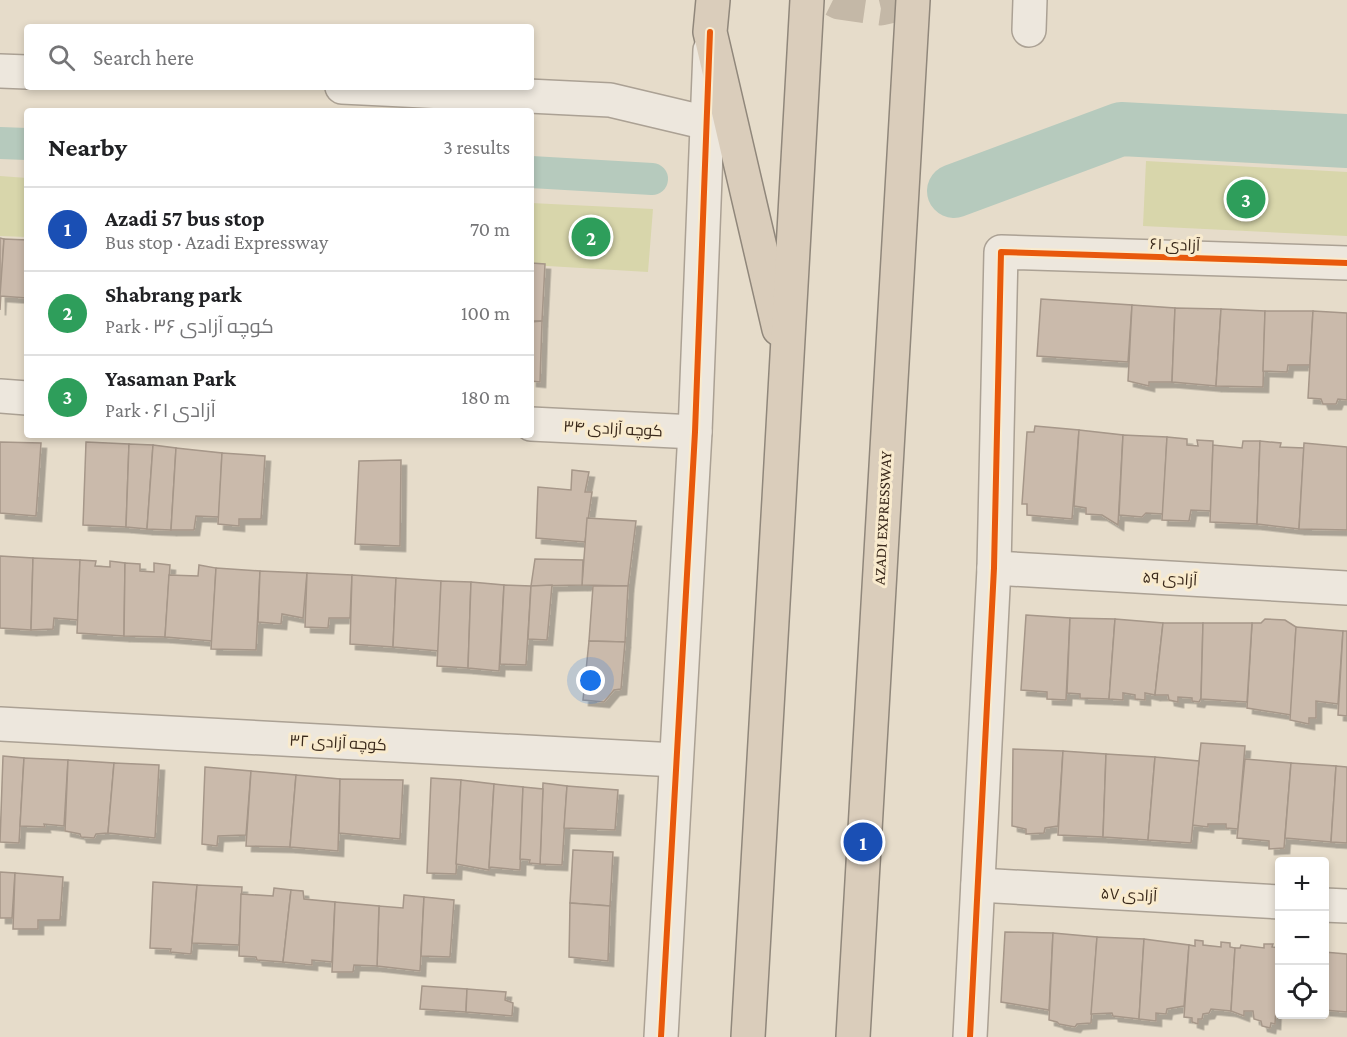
<!DOCTYPE html>
<meta charset="utf-8">
<style>
body{margin:0;font-family:"Crimson Pro",Cairo,serif;background:#f2f2f2;color:#202124}
.controls{position:absolute;right:18px;bottom:18px;display:grid;overflow:hidden;border-radius:6px;box-shadow:0 3px 9px #0003}
.controls button{width:54px;height:54px;display:grid;place-items:center;padding:0;border:0;border-bottom:2px solid #e0e0e0;background:#fff;color:#202124;font:30px sans-serif}
.you{position:absolute;left:591px;top:681px;width:21px;height:21px;margin:-15px;border:4px solid #fff;border-radius:50%;background:#1a73e8;box-shadow:0 0 0 9px #1a73e833}
.badge{display:grid;place-items:center;width:39px;height:39px;border-radius:50%;background:#b45309;color:#fff;font-size:20px;font-weight:700}
.pin{position:absolute;translate:-50% -50%;border:3px solid #fff;box-shadow:0 2px 6px #0006}
.list{margin:0;padding:0;list-style:none}
h2{display:flex;justify-content:space-between;align-items:center;height:78px;margin:0;padding:0 24px;font-size:26px}
h2 small{font-size:20px;font-weight:400;color:#757577}
.list li{display:grid;grid-template-columns:39px 1fr auto;gap:18px;align-items:center;box-sizing:border-box;height:84px;padding:0 24px;border-top:2px solid #e0e0e0}
.list b{display:block;font-size:22px;white-space:nowrap}
.list p{margin:0;font-size:20px;white-space:nowrap;color:#757577}
.list em{font-size:20px;font-style:normal;color:#757577}
.icon{flex:none;width:33px;height:33px;fill:none;stroke:currentColor;stroke-width:2;stroke-linecap:round;stroke-linejoin:round}
.map{position:relative;flex:none;width:1347px;height:1037px;overflow:hidden}
.search{position:absolute;background:#fff;box-shadow:0 3px 9px #0003;left:24px;top:24px;width:510px;height:66px;display:flex;align-items:center;gap:15px;box-sizing:border-box;padding:0 21px;border-radius:6px;color:#757577;font-size:22px}
.panel{position:absolute;background:#fff;box-shadow:0 3px 9px #0003;left:24px;top:108px;width:510px;height:330px;border-radius:6px}
.map>svg:first-child{display:block}
.green{fill:#d8d6ab}
.lines{fill:none;stroke-linecap:round;stroke-linejoin:round}
.canal{stroke:#b6cabd;stroke-width:32}
.river{stroke:#b6cabd;stroke-width:54}
.building{fill:#cabaab;stroke:#a69789;stroke-width:1.5;filter:url(#shadow)}
.highway-tunnel{stroke:#c4b8a7;stroke-width:33;stroke-dasharray:33 16;stroke-linecap:butt}
.minor-casing{stroke:#aba194;stroke-width:36}
.highway-casing{stroke:#90877b;stroke-width:36}
.minor{stroke:#ede7dd;stroke-width:33}
.highway{stroke:#dacdbb;stroke-width:33}
.cycleway-casing{stroke:#f9ebce;stroke-width:10}
.cycleway{stroke:#e8590c;stroke-width:6}
.labels{text-anchor:middle;stroke-width:6;stroke-linejoin:round;paint-order:stroke}
.street-label{font-size:16px;fill:#3a291b;stroke:#f9ebce}
</style>
<div class="map">
<svg width="1347" height="1037" viewBox="0 0 1347 1037">
<defs>
<filter id="shadow"><feDropShadow dx="5.5" dy="5.5" stdDeviation="0" flood-color="#0004"/></filter>
</defs>
<rect width="100%" height="100%" fill="#e6dcca"/>
<g class="green">
<path d="M1146,161L1347,172V236L1143,226Z"/>
<path d="M0,176L27,178V237L0,236Z"/>
<path d="M531,203L653,209L648,272L531,265Z"/>
</g>
<g class="lines">
<g class="canal">
<path d="M0,143L27,144"/>
<path d="M531,172L652,179"/>
</g>
<path class="river" d="M954,191L1121,129L1347,141"/>
</g>
<g class="building">
<path d="M0,238L4,239L0,310Z"/>
<path d="M4,239L27,240V298L0,296Z"/>
<path d="M531,263L545,264L542,321H531Z"/>
<path d="M1041,299L1132,305L1128,362L1037,356Z"/>
<path d="M1132,305L1175,308L1172,382H1149V386L1128,381Z"/>
<path d="M1175,308L1221,309L1216,386L1172,382Z"/>
<path d="M1221,309L1265,311L1263,387L1216,386Z"/>
<path d="M1265,311H1313L1310,365H1288L1287,372L1263,371Z"/>
<path d="M1313,311L1347,313V400L1338,399L1336,404H1323L1321,399L1308,398Z"/>
<path d="M542,321L540,382L531,381V322Z"/>
<path d="M1035,426L1079,430L1072,519L1027,515V504H1022L1027,432H1034Z"/>
<path d="M1079,430L1123,435L1118,525L1102,515L1086,514V508L1074,506Z"/>
<path d="M1123,435L1167,437L1163,514L1146,513L1142,517L1119,515Z"/>
<path d="M1167,437L1187,439V445L1198,446L1197,440L1213,441L1211,511L1191,510L1189,521L1162,520Z"/>
<path d="M1243,441H1260L1257,524L1210,522L1213,445L1242,448Z"/>
<path d="M1260,441L1281,443L1280,447L1304,448L1299,529L1257,524Z"/>
<path d="M0,442L41,443L36,516L0,513Z"/>
<path d="M86,442L129,444L126,527L83,525Z"/>
<path d="M1304,443L1347,447V530L1299,529Z"/>
<path d="M129,444L153,445L147,529L126,527Z"/>
<path d="M153,445L176,448L171,530L147,529Z"/>
<path d="M176,448L222,453L219,517L196,516L194,530H171Z"/>
<path d="M222,453L265,456L261,519H239V526L218,524Z"/>
<path d="M401,460L400,546L355,544L359,461Z"/>
<path d="M572,470L589,472L585,492H592L585,542L536,538L538,487L571,490Z"/>
<path d="M587,518L636,521L628,586L582,585Z"/>
<path d="M0,556L33,558L31,630L0,628Z"/>
<path d="M33,558L80,560L78,620L54,618L53,629L31,630Z"/>
<path d="M535,559L583,560L582,585L531,586Z"/>
<path d="M80,560L96,561L95,566L110,567V561L125,563L124,636L77,633Z"/>
<path d="M125,563L140,564V571L154,572V563L170,565L165,637L124,636Z"/>
<path d="M199,565L216,568L212,641L165,637L169,575L198,576Z"/>
<path d="M216,568L260,571L256,650L211,649Z"/>
<path d="M260,571L307,573L303,618L282,614L281,624L258,622Z"/>
<path d="M307,573L352,575L350,618H329L328,628L305,627Z"/>
<path d="M352,575L396,578L393,647L350,644Z"/>
<path d="M396,578L441,581L439,651L393,647Z"/>
<path d="M441,581L471,582L468,668L437,666Z"/>
<path d="M471,582L504,585L499,671L468,668Z"/>
<path d="M504,585L531,586L526,665L500,664Z"/>
<path d="M552,585L547,640L528,639L531,586Z"/>
<path d="M593,586H628L625,642L589,641Z"/>
<path d="M1026,615L1070,618L1066,700L1047,699V692L1021,690Z"/>
<path d="M1070,618L1115,619L1109,699L1080,698V694L1067,693Z"/>
<path d="M1115,619L1163,623L1155,695L1145,693V700L1135,699V695L1123,693V700L1109,699Z"/>
<path d="M1265,619L1285,620L1296,627L1291,715L1247,708L1252,623H1261Z"/>
<path d="M1163,623H1203L1201,698L1199,702L1192,701V698L1178,697V702L1169,700L1168,695H1155Z"/>
<path d="M1203,623H1252L1247,702L1201,699Z"/>
<path d="M1296,627L1343,631L1338,704L1316,701V718H1309V724L1290,720Z"/>
<path d="M1343,631H1347V716L1338,715Z"/>
<path d="M589,641L625,642L621,689L614,690L604,702L583,700Z"/>
<path d="M1201,743L1245,746L1238,829L1226,828V824H1208V827L1192,825Z"/>
<path d="M1013,749L1063,751L1058,826L1045,828L1044,833L1026,834V829L1012,826Z"/>
<path d="M1063,751L1106,754L1103,837L1058,835Z"/>
<path d="M1106,754L1155,757L1148,840L1103,837Z"/>
<path d="M3,756L24,758L19,843L0,842Z"/>
<path d="M1155,757L1199,761L1191,843L1148,840Z"/>
<path d="M24,758L68,760L64,826L44,824L45,827L20,826Z"/>
<path d="M1245,759L1291,763L1284,848L1269,849V841L1237,838Z"/>
<path d="M68,760L114,763L108,833L96,834L94,838L81,837L80,834L65,831Z"/>
<path d="M114,763L159,765L155,838L108,833Z"/>
<path d="M1291,763L1336,766L1331,842L1285,838Z"/>
<path d="M1336,766L1347,767V843L1331,842Z"/>
<path d="M205,767L251,771L246,835L218,836L217,846L202,844Z"/>
<path d="M251,771L296,775L290,847L246,846Z"/>
<path d="M296,775L340,779L338,851L290,847Z"/>
<path d="M431,778L461,780L456,874L427,873Z"/>
<path d="M340,779L403,780L400,839L339,833Z"/>
<path d="M461,780L494,784L489,870L456,864Z"/>
<path d="M543,783L567,786L562,865L540,864Z"/>
<path d="M494,784L523,787L520,870L489,867Z"/>
<path d="M567,786L618,790L615,830L564,828Z"/>
<path d="M523,787L543,789L540,864L529,863L530,860L520,859Z"/>
<path d="M573,850L613,852L610,906L570,903Z"/>
<path d="M0,872L15,873L12,918H0Z"/>
<path d="M15,873L63,877L60,920H38V929H13Z"/>
<path d="M153,882L197,885L191,954L170,952L171,949L150,948Z"/>
<path d="M197,885L242,887L239,945L192,943Z"/>
<path d="M274,888L291,890L283,962L257,960L256,957L239,956L241,894L273,896Z"/>
<path d="M291,890L303,891L304,899L335,902L332,962L312,960V965L283,962Z"/>
<path d="M404,895L424,897L420,971L377,966L379,906L403,908Z"/>
<path d="M424,897L454,900L450,957L421,956Z"/>
<path d="M335,902L379,906L377,966L354,965L353,972H332Z"/>
<path d="M570,903L610,906L608,961L569,957Z"/>
<path d="M1005,932L1053,933L1049,1010L1001,1002Z"/>
<path d="M1053,933L1097,937L1091,1023L1077,1024L1075,1027L1059,1024L1057,1022L1049,1020Z"/>
<path d="M1097,937L1144,939L1139,1019L1113,1016L1112,1013L1091,1014Z"/>
<path d="M1144,939L1189,945L1184,1006L1167,1009L1166,1014L1156,1013V1021L1139,1019Z"/>
<path d="M1195,940L1203,941V945L1221,947V942L1230,943V947L1235,948L1231,1011L1211,1009L1209,1013L1203,1014L1202,1019H1198V1024L1192,1022V1018L1184,1017L1189,945L1195,946Z"/>
<path d="M1264,944H1273L1272,947L1279,948L1275,1024L1271,1023L1270,1028L1262,1026L1261,1021L1254,1019L1253,1011H1244V1016L1231,1011L1235,948H1240L1241,945L1264,948Z"/>
<path d="M1279,948H1280V994L1277,993Z"/>
<path d="M1324,952L1347,954V1012L1324,1010Z"/>
<path d="M422,986L467,989L466,1012L420,1009Z"/>
<path d="M467,989L506,992L505,1000L513,1003L512,1016L466,1012Z"/>
</g>
<g class="lines">
<path class="highway-tunnel" d="M833,0L839,3L881,9L920,0"/>
<g class="minor-casing">
<g id="minor">
<path d="M1029,30L1030,0"/>
<path d="M0,71L27,72"/>
<path d="M342,87L610,100L707,123"/>
<path d="M0,396L27,398"/>
<path d="M531,424L695,432"/>
<path d="M994,568L1347,588"/>
<path d="M0,724L676,760"/>
<path d="M978,885L1280,902"/>
<path d="M1324,905L1347,906"/>
<path d="M661,1037L695,432L710,50"/>
<path d="M970,1037L994,568L1001,252L1347,263"/>
</g>
</g>
<g class="highway-casing">
<g id="highway">
<path d="M713,0L710,32L779,329"/>
<path d="M748,1037C767,691 789,346 807,0"/>
<path d="M853,1037L913,0"/>
</g>
</g>
<use href="#minor" class="minor"/>
<use href="#highway" class="highway"/>
<g class="cycleway-casing">
<g id="cycleway">
<path d="M661,1037L695,432L710,32"/>
<path d="M970,1037L994,568L1001,252L1347,263"/>
</g>
</g>
<use href="#cycleway" class="cycleway"/>
</g>
<g class="labels">
<g class="street-label">
<text transform="translate(1175 244) rotate(2)" y="6">آزادی ۶۱</text>
<text transform="translate(613 428) rotate(3)" y="6">کوچه آزادی ۳۴</text>
<text transform="translate(882 518) rotate(-87)" y="6">AZADI EXPRESSWAY</text>
<text transform="translate(1170 578) rotate(3)" y="6">آزادی ۵۹</text>
<text transform="translate(338 742) rotate(3)" y="6">کوچه آزادی ۳۲</text>
<text transform="translate(1129 894) rotate(3)" y="6">آزادی ۵۷</text>
</g>
</g>
</svg>
<div class="controls">
<button>+</button>
<button>−</button>
<button><svg class="icon" aria-label="locate" viewBox="0 0 24 24"><circle cx="12" cy="12" r="6"/><path d="M12 2v4M12 18v4M2 12h4M18 12h4"/></svg></button>
</div>
<div class="you"></div>
<div class="pin badge" style="left:863px;top:842px;background:#1a4fb4">1</div>
<div class="pin badge" style="left:591px;top:237px;background:#2e9e5b">2</div>
<div class="pin badge" style="left:1246px;top:199px;background:#2e9e5b">3</div>
<div class="search"><svg class="icon" aria-label="search" viewBox="0 0 24 24"><circle cx="10" cy="10" r="6"/><path d="M15 15l6 6"/></svg>Search here</div>
<section class="panel">
<h2>Nearby<small>3 results</small></h2>
<ul class="list">
<li><span class="badge" style="background:#1a4fb4">1</span><div><b>Azadi 57 bus stop</b><p>Bus stop · Azadi Expressway</p></div><em>70 m</em></li>
<li><span class="badge" style="background:#2e9e5b">2</span><div><b>Shabrang park</b><p>Park · کوچه آزادی ۳۶</p></div><em>100 m</em></li>
<li><span class="badge" style="background:#2e9e5b">3</span><div><b>Yasaman Park</b><p>Park · آزادی ۶۱</p></div><em>180 m</em></li>
</ul>
</section>
</div>
